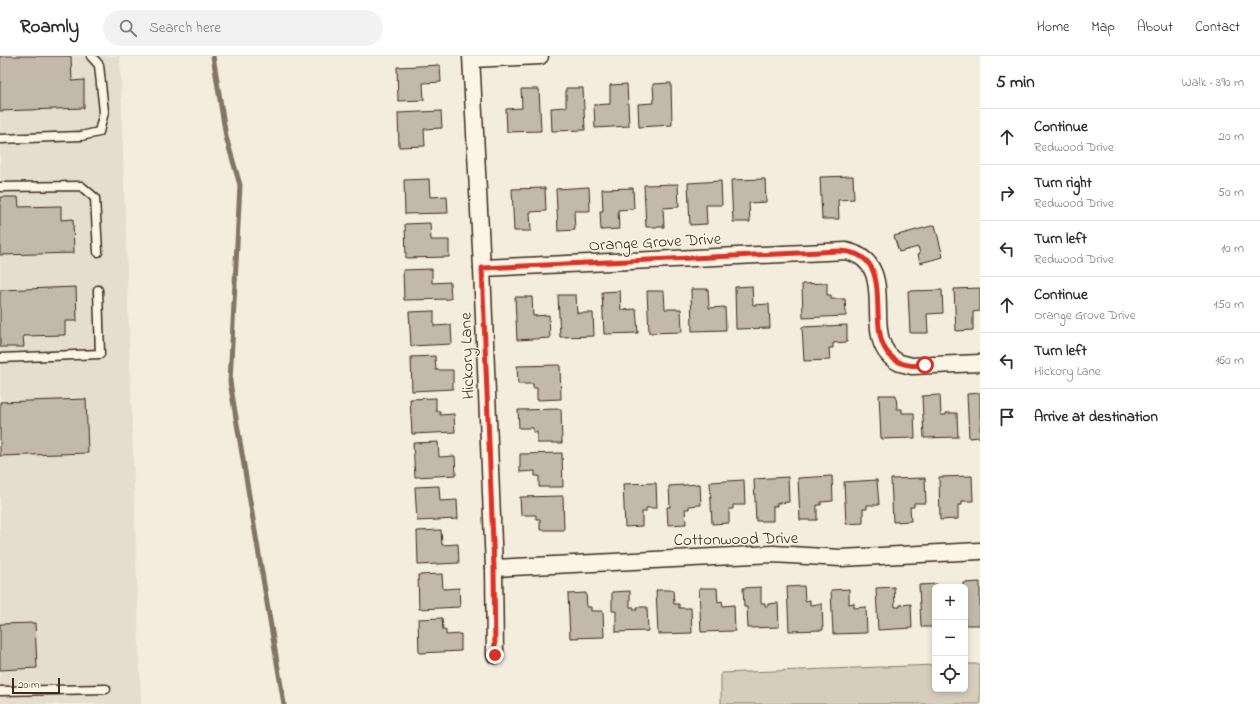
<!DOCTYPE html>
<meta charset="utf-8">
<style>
body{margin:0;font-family:"Indie Flower",sans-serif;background:#f2f2f3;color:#2b2b33}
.controls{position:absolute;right:12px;bottom:12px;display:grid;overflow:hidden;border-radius:6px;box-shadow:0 2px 6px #0003}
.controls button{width:36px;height:36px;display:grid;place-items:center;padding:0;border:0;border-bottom:1px solid #e1e1e2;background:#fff;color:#2b2b33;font:20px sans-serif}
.scale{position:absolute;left:12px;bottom:10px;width:48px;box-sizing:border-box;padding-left:4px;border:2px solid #3b2a1e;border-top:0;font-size:11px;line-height:14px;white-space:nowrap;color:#3b2a1e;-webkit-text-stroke:3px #fcf5e5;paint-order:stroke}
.stop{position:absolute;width:12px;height:12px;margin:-9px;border:3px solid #d93025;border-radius:50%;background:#fff}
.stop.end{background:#d93025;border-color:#fff;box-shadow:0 1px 4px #0008}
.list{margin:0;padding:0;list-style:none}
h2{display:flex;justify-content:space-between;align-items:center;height:52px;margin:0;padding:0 16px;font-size:17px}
h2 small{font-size:13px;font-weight:400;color:#7c7c81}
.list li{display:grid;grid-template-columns:26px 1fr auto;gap:12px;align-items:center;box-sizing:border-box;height:56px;padding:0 16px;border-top:1px solid #e1e1e2}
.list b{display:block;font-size:15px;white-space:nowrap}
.list p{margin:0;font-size:13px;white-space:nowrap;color:#7c7c81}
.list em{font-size:13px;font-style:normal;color:#7c7c81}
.icon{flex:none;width:22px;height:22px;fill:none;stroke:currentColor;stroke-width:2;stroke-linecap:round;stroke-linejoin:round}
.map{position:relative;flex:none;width:980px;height:648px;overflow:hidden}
header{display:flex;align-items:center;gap:24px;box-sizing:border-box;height:56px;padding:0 20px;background:#fff;border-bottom:1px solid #e1e1e2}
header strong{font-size:19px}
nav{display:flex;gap:22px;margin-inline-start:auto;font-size:14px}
.search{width:280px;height:36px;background:#f2f2f3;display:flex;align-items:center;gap:10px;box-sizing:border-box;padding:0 14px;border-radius:22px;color:#7c7c81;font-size:15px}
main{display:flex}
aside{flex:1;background:#fff}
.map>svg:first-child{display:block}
.built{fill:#e5ddce}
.green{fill:#d6cdbd;stroke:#887c6e}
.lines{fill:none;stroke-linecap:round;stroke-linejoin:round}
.stream{stroke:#817466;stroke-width:5}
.building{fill:#c3b9aa;stroke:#3b2a1e}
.lane-casing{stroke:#3b2a1e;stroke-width:11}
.street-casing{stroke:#3b2a1e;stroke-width:19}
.lane{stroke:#fcf5e5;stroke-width:8}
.street{stroke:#fcf5e5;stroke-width:16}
.route{stroke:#d93025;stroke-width:5}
.labels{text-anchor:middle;stroke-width:3;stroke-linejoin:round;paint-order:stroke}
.street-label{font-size:17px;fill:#3b2a1e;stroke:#fcf5e5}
</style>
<header>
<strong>Roamly</strong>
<div class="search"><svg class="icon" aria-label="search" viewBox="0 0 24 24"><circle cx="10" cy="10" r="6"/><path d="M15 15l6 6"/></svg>Search here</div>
<nav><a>Home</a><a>Map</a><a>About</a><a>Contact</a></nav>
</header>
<main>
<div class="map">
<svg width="980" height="648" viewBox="0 0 980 648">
<rect width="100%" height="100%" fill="#f4eddd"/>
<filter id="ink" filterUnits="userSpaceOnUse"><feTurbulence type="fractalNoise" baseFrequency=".025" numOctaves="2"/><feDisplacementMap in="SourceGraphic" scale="8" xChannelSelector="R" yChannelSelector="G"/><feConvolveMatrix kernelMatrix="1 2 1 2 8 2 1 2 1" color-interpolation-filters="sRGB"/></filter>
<g filter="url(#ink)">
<path class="built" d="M0,0H120L141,648H0Z"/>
<path class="green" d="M965,608H980V648H721V617L935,609V633H965Z"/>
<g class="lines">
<path class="stream" d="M213,0L226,81L240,129L230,326L284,648"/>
</g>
<g class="building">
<path d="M0,0H71L72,25L84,24V52L0,55Z"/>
<path d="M440,9L441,26L423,27L424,44L398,45L397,11Z"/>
<path d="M671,27L672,69L639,71L638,48L654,47L653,28Z"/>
<path d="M627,28L629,70L595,72L594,49L610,48V29Z"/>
<path d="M566,32H583L585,74L552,75L551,52L566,51Z"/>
<path d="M521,33H539L541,75L507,76L506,53L522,52Z"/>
<path d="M441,55L442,72L424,73L425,90L399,91L398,57Z"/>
<path d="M853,120L854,143L838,144L839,163H822L820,121Z"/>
<path d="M429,123L430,141L447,140L448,157L405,158L404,124Z"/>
<path d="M765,123L766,146L749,147L750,166H733L731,124Z"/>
<path d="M721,125L722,149H706L707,168L690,169L688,127Z"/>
<path d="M678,128L679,151L663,152L664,171H646L644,129Z"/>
<path d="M589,131L590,155H574L575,174L558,175L556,133Z"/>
<path d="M545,132L546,155L530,156L531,175H514L512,133Z"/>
<path d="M633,132L634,153L618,154L619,173L601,174L600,155H603L602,133Z"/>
<path d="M0,141H18L19,151L61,150V164L73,163L74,197L0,199Z"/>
<path d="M430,167L431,184H449V201L406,202L405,168Z"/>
<path d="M935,169L943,201L920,207L918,198L920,197L918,191L899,196L894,180Z"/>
<path d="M432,213V227L450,226L451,243L404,244L403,214Z"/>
<path d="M827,227V239H831V243H845L846,260L803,262L802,228Z"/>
<path d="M752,230L753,249L769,248L770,272L736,273L735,231Z"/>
<path d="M76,231L77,265H65V279L23,280L24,291H0V234Z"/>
<path d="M980,232V255L973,256V274L956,275L954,233Z"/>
<path d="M691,233H708L709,252L725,251L726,274L692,275Z"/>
<path d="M942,234L943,257L927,258L928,277H910L908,235Z"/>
<path d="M620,235L621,254L636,253L638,277L604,278L602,236Z"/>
<path d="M647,235H664L665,253H681L682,276L649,277Z"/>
<path d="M558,239H576L577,257H593L594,280L560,281Z"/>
<path d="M515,241H532L533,260L549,259L550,282L517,284Z"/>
<path d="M434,255V270L451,269L452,288L411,290L409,256Z"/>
<path d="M847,269V286L833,287V292H829L830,304L804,305L802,271Z"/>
<path d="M435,300L436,314H453V333L412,335L411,301Z"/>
<path d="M560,309L561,343L537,344V332H533V328H518L517,310Z"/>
<path d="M980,337V381L969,382L967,338Z"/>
<path d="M879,339H896L897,353H902V357H914L915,382L881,383Z"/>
<path d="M940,339L941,359H946V357H957L958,381L924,382L922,340Z"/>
<path d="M436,342V355H440V359L454,358L455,376L412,378L410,343Z"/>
<path d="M86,343L88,397L0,400V346Z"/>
<path d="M561,353L562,387H537V376H533V372H519L518,354Z"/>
<path d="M438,386L439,401L455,400L456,419L415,421L413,387Z"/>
<path d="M562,397L563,431H539V420H535V415L520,416V398Z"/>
<path d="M832,420L833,445L821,446V449H817V464H800L798,422Z"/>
<path d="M972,420L973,445H962V449H958V463L940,464L939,421Z"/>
<path d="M788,421L789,446L777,447V450H773V465H756L754,423Z"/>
<path d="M925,422L926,447H914V451H910L911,465L893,466L891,423Z"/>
<path d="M744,424L745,449H733V453H729V467L712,468L710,426Z"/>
<path d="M877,424L879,449H867V453H863V467L846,468L844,426Z"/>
<path d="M656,427L657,452H646V456H642V470L625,471L623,428Z"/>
<path d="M700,428L701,449L689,450V453H685L686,468L668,469L667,451H670L669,430Z"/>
<path d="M439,430L440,445L457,444L458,463L417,465L415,431Z"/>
<path d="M563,440L564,474H540V463H536V459H521L520,441Z"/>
<path d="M441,474L442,489L458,488L459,507L418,509L417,475Z"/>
<path d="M442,518L443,533L459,532L460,551L419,553L418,519Z"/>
<path d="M980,526V569H965V531H963V527Z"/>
<path d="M937,528V531H935V571H921L919,529Z"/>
<path d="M804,530L805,545L810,544V549L822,548L823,574L789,575L787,531Z"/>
<path d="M761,531V547H765V550H768V548L778,547L779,571L748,572L747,551H744L743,532Z"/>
<path d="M894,531L895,551H900V549L911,548L912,572L878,574L876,532Z"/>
<path d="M699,532H717L718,546L722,545L723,550L734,549L735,575L701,576Z"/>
<path d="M849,533V548L854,547V552L866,551L867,577L833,578L831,534Z"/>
<path d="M656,534H673L674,548H679V552H691L692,577L658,578Z"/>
<path d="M630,535V551H634V554H637V551H647L648,575L616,576V555H612V536Z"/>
<path d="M586,537L587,551H591V555H603L604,581L570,582L568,538Z"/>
<path d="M442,562L443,574H446V579L461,578V595L419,597L418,563Z"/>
<path d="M35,567L37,612L0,614V568Z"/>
</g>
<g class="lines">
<g class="lane-casing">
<g id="lane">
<path d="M0,83L81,80L99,76L104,56L99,9L91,0"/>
<path d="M0,131L81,130L95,142L98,196"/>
<path d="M0,302L100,298L98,234"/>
<path d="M0,635L106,633"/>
</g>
</g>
<g class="street-casing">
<g id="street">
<path d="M471,0L482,212L494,512L495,599"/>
<path d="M472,3L540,0"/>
<path d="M482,212L846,195C905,208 854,286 900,307C904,308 908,309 912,310L980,307"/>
<path d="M494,512L773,498L841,502L980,495"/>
</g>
</g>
<use href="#lane" class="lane"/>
<use href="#street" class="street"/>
</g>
</g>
<g class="lines" filter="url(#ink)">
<path class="route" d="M495,599L494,512L482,212L840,195C907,198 853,287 901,307C908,310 917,310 925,309"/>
</g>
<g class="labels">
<g class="street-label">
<text transform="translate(655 185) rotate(-3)" y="6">Orange Grove Drive</text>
<text transform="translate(466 300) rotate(-92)" y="6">Hickory Lane</text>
<text transform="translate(736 482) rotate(-1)" y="6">Cottonwood Drive</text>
</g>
</g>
</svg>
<div class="controls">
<button>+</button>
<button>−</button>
<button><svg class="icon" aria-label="locate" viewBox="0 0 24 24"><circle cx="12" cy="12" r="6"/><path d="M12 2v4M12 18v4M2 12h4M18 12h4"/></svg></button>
</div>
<div class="scale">20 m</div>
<div class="stop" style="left:925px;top:309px"></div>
<div class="stop end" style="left:495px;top:599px"></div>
</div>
<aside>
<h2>5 min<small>Walk · 390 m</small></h2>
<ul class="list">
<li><svg class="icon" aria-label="ahead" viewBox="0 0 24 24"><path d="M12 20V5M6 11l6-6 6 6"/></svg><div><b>Continue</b><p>Redwood Drive</p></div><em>20 m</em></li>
<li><svg class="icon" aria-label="right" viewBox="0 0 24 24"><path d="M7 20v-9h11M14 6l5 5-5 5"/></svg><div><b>Turn right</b><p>Redwood Drive</p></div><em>50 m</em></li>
<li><svg class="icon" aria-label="left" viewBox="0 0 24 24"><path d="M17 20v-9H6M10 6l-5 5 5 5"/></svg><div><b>Turn left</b><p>Redwood Drive</p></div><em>10 m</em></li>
<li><svg class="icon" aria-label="ahead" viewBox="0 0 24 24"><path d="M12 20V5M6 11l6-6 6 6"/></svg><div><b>Continue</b><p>Orange Grove Drive</p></div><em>150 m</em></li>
<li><svg class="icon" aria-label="left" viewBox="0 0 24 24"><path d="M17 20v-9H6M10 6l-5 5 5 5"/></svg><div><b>Turn left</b><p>Hickory Lane</p></div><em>160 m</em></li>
<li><svg class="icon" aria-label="arrive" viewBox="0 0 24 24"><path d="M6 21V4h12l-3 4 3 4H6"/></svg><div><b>Arrive at destination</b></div></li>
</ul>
</aside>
</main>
